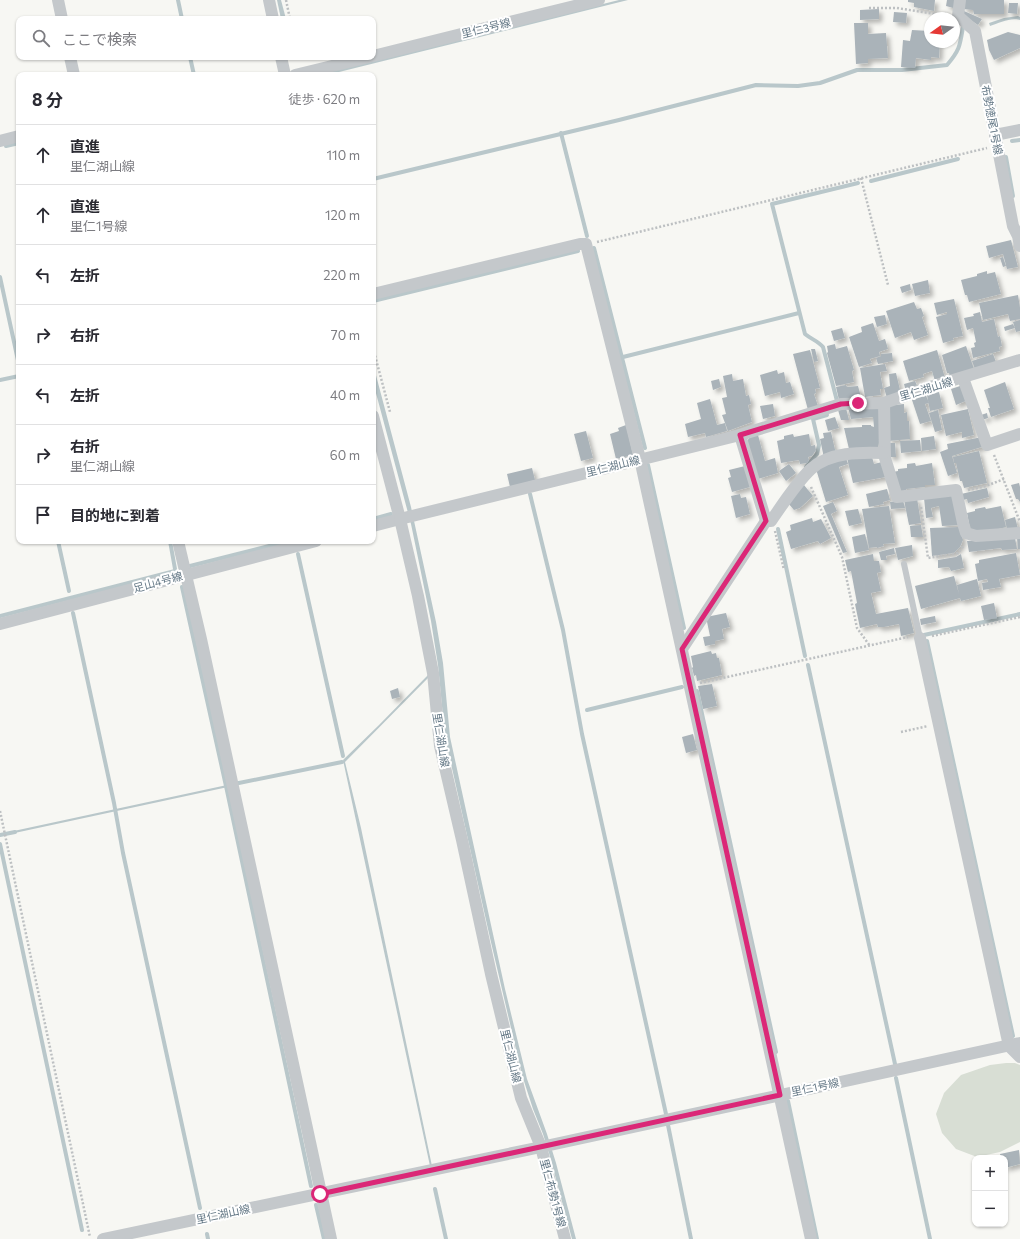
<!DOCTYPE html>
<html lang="ja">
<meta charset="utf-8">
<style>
body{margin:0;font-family:Commissioner,"Noto Sans JP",sans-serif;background:#f2f2f3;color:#2b2b33}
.controls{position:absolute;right:12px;bottom:12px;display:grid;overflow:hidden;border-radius:8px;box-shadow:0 1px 3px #0004}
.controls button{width:36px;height:36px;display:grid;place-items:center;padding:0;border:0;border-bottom:1px solid #e1e1e2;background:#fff;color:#2b2b33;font:20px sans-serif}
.compass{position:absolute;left:924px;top:12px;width:36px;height:36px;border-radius:50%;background:#fff;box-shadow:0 1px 3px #0004;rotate:255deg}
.stop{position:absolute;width:12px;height:12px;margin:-9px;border:3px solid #db2777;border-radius:50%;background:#fff}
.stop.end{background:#db2777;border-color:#fff;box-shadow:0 1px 4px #0008}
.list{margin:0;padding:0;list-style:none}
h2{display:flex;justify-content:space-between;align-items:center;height:52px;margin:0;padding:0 16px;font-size:17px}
h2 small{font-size:13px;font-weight:400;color:#7c7c81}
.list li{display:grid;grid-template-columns:26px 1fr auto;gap:12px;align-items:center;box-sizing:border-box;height:60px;padding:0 16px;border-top:1px solid #e1e1e2}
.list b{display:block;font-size:15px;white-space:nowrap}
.list p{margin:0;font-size:13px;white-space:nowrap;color:#7c7c81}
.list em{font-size:13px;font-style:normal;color:#7c7c81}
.icon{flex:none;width:22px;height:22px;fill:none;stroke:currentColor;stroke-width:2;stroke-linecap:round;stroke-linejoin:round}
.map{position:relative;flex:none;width:1020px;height:1239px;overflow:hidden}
.search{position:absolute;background:#fff;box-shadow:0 1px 3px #0004;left:16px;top:16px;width:360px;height:44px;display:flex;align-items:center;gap:10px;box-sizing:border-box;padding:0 14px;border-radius:8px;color:#7c7c81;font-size:15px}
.panel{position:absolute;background:#fff;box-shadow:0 1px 3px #0004;left:16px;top:72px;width:360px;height:472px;border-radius:8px}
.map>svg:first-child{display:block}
.green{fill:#d8ded4}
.water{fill:#b9c7ca}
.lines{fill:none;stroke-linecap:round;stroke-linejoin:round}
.stream{stroke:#b9c7ca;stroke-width:4}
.building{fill:#aab3b9;filter:url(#shadow)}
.path{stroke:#bdc0c2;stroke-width:2.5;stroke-dasharray:2 2;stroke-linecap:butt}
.lane{stroke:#c4c8cb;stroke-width:6}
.street{stroke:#c4c8cb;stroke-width:12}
.route{stroke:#db2777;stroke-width:5}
.labels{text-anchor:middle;stroke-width:4;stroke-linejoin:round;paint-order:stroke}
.street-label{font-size:11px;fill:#647886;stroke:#fff}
</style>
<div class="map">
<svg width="1020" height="1239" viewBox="0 0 1020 1239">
<defs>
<filter id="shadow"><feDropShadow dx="3.5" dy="3.5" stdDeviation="2" flood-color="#0004"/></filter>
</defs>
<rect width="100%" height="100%" fill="#f7f7f3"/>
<path class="green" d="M1006,1063H1015L1020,1065V1142L1000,1152L977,1157L956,1149L942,1133L936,1114L944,1093L961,1075L990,1065Z"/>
<g class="water">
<path d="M277,0H281L286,19H281Z"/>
<path d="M619,0H628L327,75H317Z"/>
<path d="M1018,16L1020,17V20C1011,17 999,23 990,26L989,23L1004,18Z"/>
<path d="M373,364L411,507L436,622L443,663L450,737L505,989L527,1079L547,1134L556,1163L576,1239H572L549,1153L543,1134L533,1109L522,1075L490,938L445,737L438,665L431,621L411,524L373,382Z"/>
<path d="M428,675L429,677L345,762L361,828L432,1166H430L343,760L379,725Z"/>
<path d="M227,785L228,787L10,834L9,832Z"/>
</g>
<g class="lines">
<g class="stream">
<path d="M178,0L182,19"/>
<path d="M190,57L194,75"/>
<path d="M561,133L587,236"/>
<path d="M1012,141L1020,140"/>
<path d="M6,146L19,143"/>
<path d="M1006,157L1013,196"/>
<path d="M373,179L619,120L756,85L798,86L820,83L857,70H902L947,65C960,50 960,45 963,27"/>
<path d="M871,181L958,159"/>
<path d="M594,248L645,448"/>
<path d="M0,277L19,365"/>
<path d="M373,301L578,251"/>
<path d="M623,357L799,313"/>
<path d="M0,380L19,376"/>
<path d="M837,401L823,347C818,341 811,339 805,334L772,204L858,183"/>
<path d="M648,465L684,628"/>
<path d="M806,467L817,454L819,445L813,419L827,415"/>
<path d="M530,494L563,630L582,734L666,1114"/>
<path d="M373,519L391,514"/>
<path d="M778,529L805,656"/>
<path d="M58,541L69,591"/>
<path d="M170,541L175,569"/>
<path d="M298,554L343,756"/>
<path d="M190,566L289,541"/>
<path d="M182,587L226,786L311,1186"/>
<path d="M73,613L114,803L123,853L200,1208"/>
<path d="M0,616L175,571"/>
<path d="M924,635L1020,614"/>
<path d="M927,641L1013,1036"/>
<path d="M808,665L895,1064"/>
<path d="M697,691L776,1052"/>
<path d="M587,710L682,687"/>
<path d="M234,784L342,762"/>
<path d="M0,835L15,832"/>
<path d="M0,844L82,1230"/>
<path d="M896,1078L930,1239"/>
<path d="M788,1101L817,1239"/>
<path d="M668,1125L691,1239"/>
<path d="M435,1189L446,1239"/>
<path d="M316,1205L324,1239"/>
<path d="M207,1234L208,1239"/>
</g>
</g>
<g class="building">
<path d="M908,0H935L934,11L914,7V3L908,2Z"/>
<path d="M947,0H958L957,9L946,6Z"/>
<path d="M964,0H1004V14H974L973,10L963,9Z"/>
<path d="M1009,3H1018L1017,14L1008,13Z"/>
<path d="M879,9V19L860,20V10Z"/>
<path d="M964,11L982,19L978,25L963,15Z"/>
<path d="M894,12L907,13L906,23L893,22Z"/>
<path d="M854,23H868V34L886,33L888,58L868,59V63L856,64Z"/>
<path d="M912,30L930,31V42H940L939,58L931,57V60L916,58L915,68L901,67L903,40L910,41Z"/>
<path d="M1008,32L1020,35V48L994,60L989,50L987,40Z"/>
<path d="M1011,240L1018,267L1007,269L1003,254L989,258L986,246Z"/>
<path d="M1003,257L1006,266L1003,267L1000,258Z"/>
<path d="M987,271V274L995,272L1001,294L969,302L967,295H965L961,280L977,276V274Z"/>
<path d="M928,280L930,293L915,296L912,284Z"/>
<path d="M910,284L911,290L902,293L900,287Z"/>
<path d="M1018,295L1020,308V319L1010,321L1008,314L983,320L979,303Z"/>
<path d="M954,299L963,336L953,338L954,340L943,343L936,317L947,314V312L937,315L934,303Z"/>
<path d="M914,302L917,309L921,308L924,316L922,317L928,335L914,340L911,332L895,338L886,311Z"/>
<path d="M980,312L982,322L994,319L998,337L1000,336L1002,346L999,347L1000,351L973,358L971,348L975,347L974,343L976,342L973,328L967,330L964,318L974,316L973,314Z"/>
<path d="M885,315L887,324L877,327L874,317Z"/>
<path d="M1020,320V331L1016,332L1013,322Z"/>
<path d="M873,323L879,341L885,339L888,349L879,352L880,356L870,359L872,363L859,367L849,337L862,332L861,327Z"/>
<path d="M1013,324L1015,328L1005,331L1004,327Z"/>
<path d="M842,328L845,338L834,341L831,331Z"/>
<path d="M835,344L836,349L847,346L854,370L852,371L854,382L836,386L827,353L828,352L827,346Z"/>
<path d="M966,346L974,369L950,377L949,373H947L942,355Z"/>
<path d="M811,349H815L818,361L814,362Z"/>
<path d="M810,350L820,388L815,389L816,393L814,394L818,406L808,410L793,354Z"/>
<path d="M937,350L945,378L935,381L932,371L923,374L924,377L909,381L903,361Z"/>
<path d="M892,353L893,361L878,364L876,358L881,356V354Z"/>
<path d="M993,354L996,362L975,369L972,361Z"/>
<path d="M885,364L887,371L880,372L883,389H880L881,395L865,397L860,368Z"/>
<path d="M777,370L778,374L784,372L786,383L790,382L794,394L781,398L780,392L765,396L760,375Z"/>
<path d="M896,373L901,394L887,398L884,388L890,386L889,374Z"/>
<path d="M732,374L733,381L743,379L746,396L749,395L751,404L748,405L752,422L728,431L722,415L726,414L722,398L727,397L723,376Z"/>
<path d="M719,379L721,387L713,390L711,381Z"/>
<path d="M915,381L918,388L906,392L904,384Z"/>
<path d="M1005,382L1014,409L991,417L988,408H990L984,390Z"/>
<path d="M846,385L847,387L858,386L861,397L839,400L836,387Z"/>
<path d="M963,385L968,400L956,405L951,389Z"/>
<path d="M939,392L943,408L930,411L927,395Z"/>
<path d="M925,393L929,403L925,404L931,421L920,424L911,397Z"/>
<path d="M710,399L717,425L725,423L727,431L706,437L705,433L688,437L685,424L701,419L697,403Z"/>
<path d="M773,404L775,416L763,419L760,406Z"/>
<path d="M904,404V413L907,412V421H909L910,439L888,441L887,408L893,405Z"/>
<path d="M879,405L880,439L878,447L849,449L844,428L862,427V425H871V426L874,427L873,417L851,419L848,407Z"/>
<path d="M846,408L849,420H841L838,410Z"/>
<path d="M968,409L974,435L962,438V432L946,436L941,415Z"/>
<path d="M938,410L942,430L935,432L929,413Z"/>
<path d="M987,413L988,418L982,420L981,415Z"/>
<path d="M835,417L839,428L828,431L825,420Z"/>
<path d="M626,425L633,455L616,459L610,434L619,431L618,428Z"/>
<path d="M586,431L593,458L581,461L574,434Z"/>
<path d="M831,432L836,454L824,458L820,439L824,438L823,433Z"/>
<path d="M793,434L794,437L809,434L811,446L815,445L816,450L812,456L808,457L809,460L807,463L800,464L799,460L781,463L777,441L784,439V436Z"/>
<path d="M758,435L765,461L775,458L778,473L758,479L747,441L750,437Z"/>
<path d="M934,436L936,449L922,451L921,438Z"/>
<path d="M982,437L985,446L952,456L957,473L948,476L940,452L948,449L947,444Z"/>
<path d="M920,440L921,451L901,453L900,441Z"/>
<path d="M888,443H895L896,457H889Z"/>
<path d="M979,451L987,483L964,488L962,481H960L956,463H954L953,457Z"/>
<path d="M859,456L860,459L872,457L874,464L882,462L886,477L853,483L847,458Z"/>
<path d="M846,458L848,464L839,467L848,495L826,502L816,469Z"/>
<path d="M915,463L916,466L932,463L935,485H925V487L906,489L907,493L900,494L893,472L898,471V469L907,468V464Z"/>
<path d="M789,464L796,473L786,481L779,471Z"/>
<path d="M745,466L750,487L732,492L728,478L731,477L729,470Z"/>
<path d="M532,468L535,480L510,487L507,474Z"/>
<path d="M1019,483L1020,487V502L1018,499H1016L1011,485Z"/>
<path d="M804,485L813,496L800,508L794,510L788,503Z"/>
<path d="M987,488L989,497L968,503L967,499L963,500L961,494Z"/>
<path d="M887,489L890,500L883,502L884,504L869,507L866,494Z"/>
<path d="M740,494L741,498L746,497L750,514L736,518L731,496Z"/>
<path d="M955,494L959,525L942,526L939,506L931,508L933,517L926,518L924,498Z"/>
<path d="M917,498L921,523L909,525L904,500Z"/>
<path d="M903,500L905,508L891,509L890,502Z"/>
<path d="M833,502L837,511L831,514L847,552L843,553L823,506Z"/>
<path d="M889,506L895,543L883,544L884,546L877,548V547L869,548L862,509Z"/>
<path d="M1001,506L1006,527L983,533L970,529L967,513L975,511V509L985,507L986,509Z"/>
<path d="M858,509L862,523L849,526L845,511Z"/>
<path d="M1015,517L1018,529H1007L1005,520Z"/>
<path d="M812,518L813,522L821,519L831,538L820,544L818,541L791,549L786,532L791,530L790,525Z"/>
<path d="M921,525L923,537H911L910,526Z"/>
<path d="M959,527L963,540L960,547L954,553L932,556L930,528Z"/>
<path d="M865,534L869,550L855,553L852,537Z"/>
<path d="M1015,538L1017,549L1002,550L1001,548L969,552L967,541Z"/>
<path d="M1017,538H1020V549H1018Z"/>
<path d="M912,545L913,556L898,560L895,548Z"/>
<path d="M894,548L895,554L886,556L887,560H881L879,552Z"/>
<path d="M1016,553L1020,575L999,579L1001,587L983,590L982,583L988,582L987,579L978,581L975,564L979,563V560Z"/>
<path d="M873,554L874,561H879L881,572L877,573L881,591L871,593L876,614L908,608L914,633L901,636L899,624L884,627H878L877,624L860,628L855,604L857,603L851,571L848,572L845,560Z"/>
<path d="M961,554L964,568L951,571L949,567L938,568V560L956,557Z"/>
<path d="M954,576L959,594L957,585L977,579L981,596L961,601L960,598L921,609L915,586Z"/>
<path d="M994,603L997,618L984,620L981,606Z"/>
<path d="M726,613L730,627L722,629L724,639L715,641V644L705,646L703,637L710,636L706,617Z"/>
<path d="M935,616L936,622L921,625L920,619Z"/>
<path d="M711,651L712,654L716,653L717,658H719L722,675L697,681L696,675L694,676L692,668L693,667L691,656Z"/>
<path d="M712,684L717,706L703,709L698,686Z"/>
<path d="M398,688L400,697L392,699L390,691Z"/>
<path d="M693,734L697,750L686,753L682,737Z"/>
<path d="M1019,1150L1020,1164L1005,1168V1158H1001L1000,1154Z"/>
</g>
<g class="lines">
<g class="path">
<path d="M286,0L290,19"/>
<path d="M869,8H897L935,14H946"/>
<path d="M861,178L888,285"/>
<path d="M597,242L987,148"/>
<path d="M373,348L390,412"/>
<path d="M994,455L1020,522"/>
<path d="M811,487L842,557L857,628L870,646"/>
<path d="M968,490L986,486L1004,479"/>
<path d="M921,507L928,558L958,553L964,545"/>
<path d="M775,531L784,570"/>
<path d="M932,636L1020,617"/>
<path d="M700,683L908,637"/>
<path d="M901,732L928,726"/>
<path d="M0,811L90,1237"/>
</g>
<path class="lane" d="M904,564L920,638"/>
<g class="street">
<path d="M58,0L62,19"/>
<path d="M269,0L273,19"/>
<path d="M960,0L958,16L975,31L1013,226L1018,236L1020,246"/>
<path d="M373,56L599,0"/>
<path d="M70,57L74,75"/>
<path d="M281,57L285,75"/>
<path d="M295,75L369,57"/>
<path d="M995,135L1020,130"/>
<path d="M0,141L19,136"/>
<path d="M373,294L580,244H586L640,459L811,1239"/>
<path d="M963,378L987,445L1020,434"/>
<path d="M884,403L885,458L897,497L956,490L963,523L966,533L976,536L1020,533"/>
<path d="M373,416L400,519L373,526"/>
<path d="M740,435L766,521H771C783,504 796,483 811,469C829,452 861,452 884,453"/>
<path d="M178,541L201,639L331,1239"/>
<path d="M0,624L316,541"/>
<path d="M920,638L1009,1046L1020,1057"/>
<path d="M682,649L766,521"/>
<path d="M103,1239L541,1147L1020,1043"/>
<path d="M565,1239L541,1147L521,1098L491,974L462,840L440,746L433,673L418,596L400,519L740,435L841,404L884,403L930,387L1020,360"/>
</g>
</g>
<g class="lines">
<path class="route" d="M320,1194L540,1147L780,1095L682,649L766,521L740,435L841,404L858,403"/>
</g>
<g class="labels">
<g class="street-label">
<text transform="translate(486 28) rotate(-14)" y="4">里仁3号線</text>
<text transform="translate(992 120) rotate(79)" y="4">布勢徳尾1号線</text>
<text transform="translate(926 389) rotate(-17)" y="4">里仁湖山線</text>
<text transform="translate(613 466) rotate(-14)" y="4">里仁湖山線</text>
<text transform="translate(158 582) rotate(-15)" y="4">足山4号線</text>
<text transform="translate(441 740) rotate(81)" y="4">里仁湖山線</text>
<text transform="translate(511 1056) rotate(76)" y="4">里仁湖山線</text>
<text transform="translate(815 1087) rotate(-12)" y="4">里仁1号線</text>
<text transform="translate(553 1193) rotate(75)" y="4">里仁布勢1号線</text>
<text transform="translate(223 1214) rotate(-12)" y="4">里仁湖山線</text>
</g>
</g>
</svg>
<div class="controls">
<button>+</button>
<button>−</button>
</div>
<svg class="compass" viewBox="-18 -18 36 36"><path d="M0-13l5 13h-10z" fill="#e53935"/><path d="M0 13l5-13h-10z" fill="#7c7c81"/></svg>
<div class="stop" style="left:320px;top:1194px"></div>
<div class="stop end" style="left:858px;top:403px"></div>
<div class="search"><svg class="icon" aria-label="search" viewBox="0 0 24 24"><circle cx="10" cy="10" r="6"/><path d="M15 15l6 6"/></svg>ここで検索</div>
<section class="panel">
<h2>8 分<small>徒歩 · 620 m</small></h2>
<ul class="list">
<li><svg class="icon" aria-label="ahead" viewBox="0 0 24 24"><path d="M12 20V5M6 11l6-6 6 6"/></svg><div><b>直進</b><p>里仁湖山線</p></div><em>110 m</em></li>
<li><svg class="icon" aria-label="ahead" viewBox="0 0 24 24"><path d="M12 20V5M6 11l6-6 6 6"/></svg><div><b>直進</b><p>里仁1号線</p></div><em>120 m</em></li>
<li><svg class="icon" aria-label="left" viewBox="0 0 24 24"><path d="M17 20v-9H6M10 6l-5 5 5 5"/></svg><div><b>左折</b></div><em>220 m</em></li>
<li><svg class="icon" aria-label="right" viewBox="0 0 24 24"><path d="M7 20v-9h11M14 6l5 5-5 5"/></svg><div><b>右折</b></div><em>70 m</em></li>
<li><svg class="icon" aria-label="left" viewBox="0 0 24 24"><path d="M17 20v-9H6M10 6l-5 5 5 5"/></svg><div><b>左折</b></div><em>40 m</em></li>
<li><svg class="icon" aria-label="right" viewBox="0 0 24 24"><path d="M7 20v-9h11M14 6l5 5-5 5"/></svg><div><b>右折</b><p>里仁湖山線</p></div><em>60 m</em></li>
<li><svg class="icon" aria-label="arrive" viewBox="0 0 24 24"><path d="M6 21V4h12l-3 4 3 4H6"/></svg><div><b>目的地に到着</b></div></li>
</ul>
</section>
</div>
